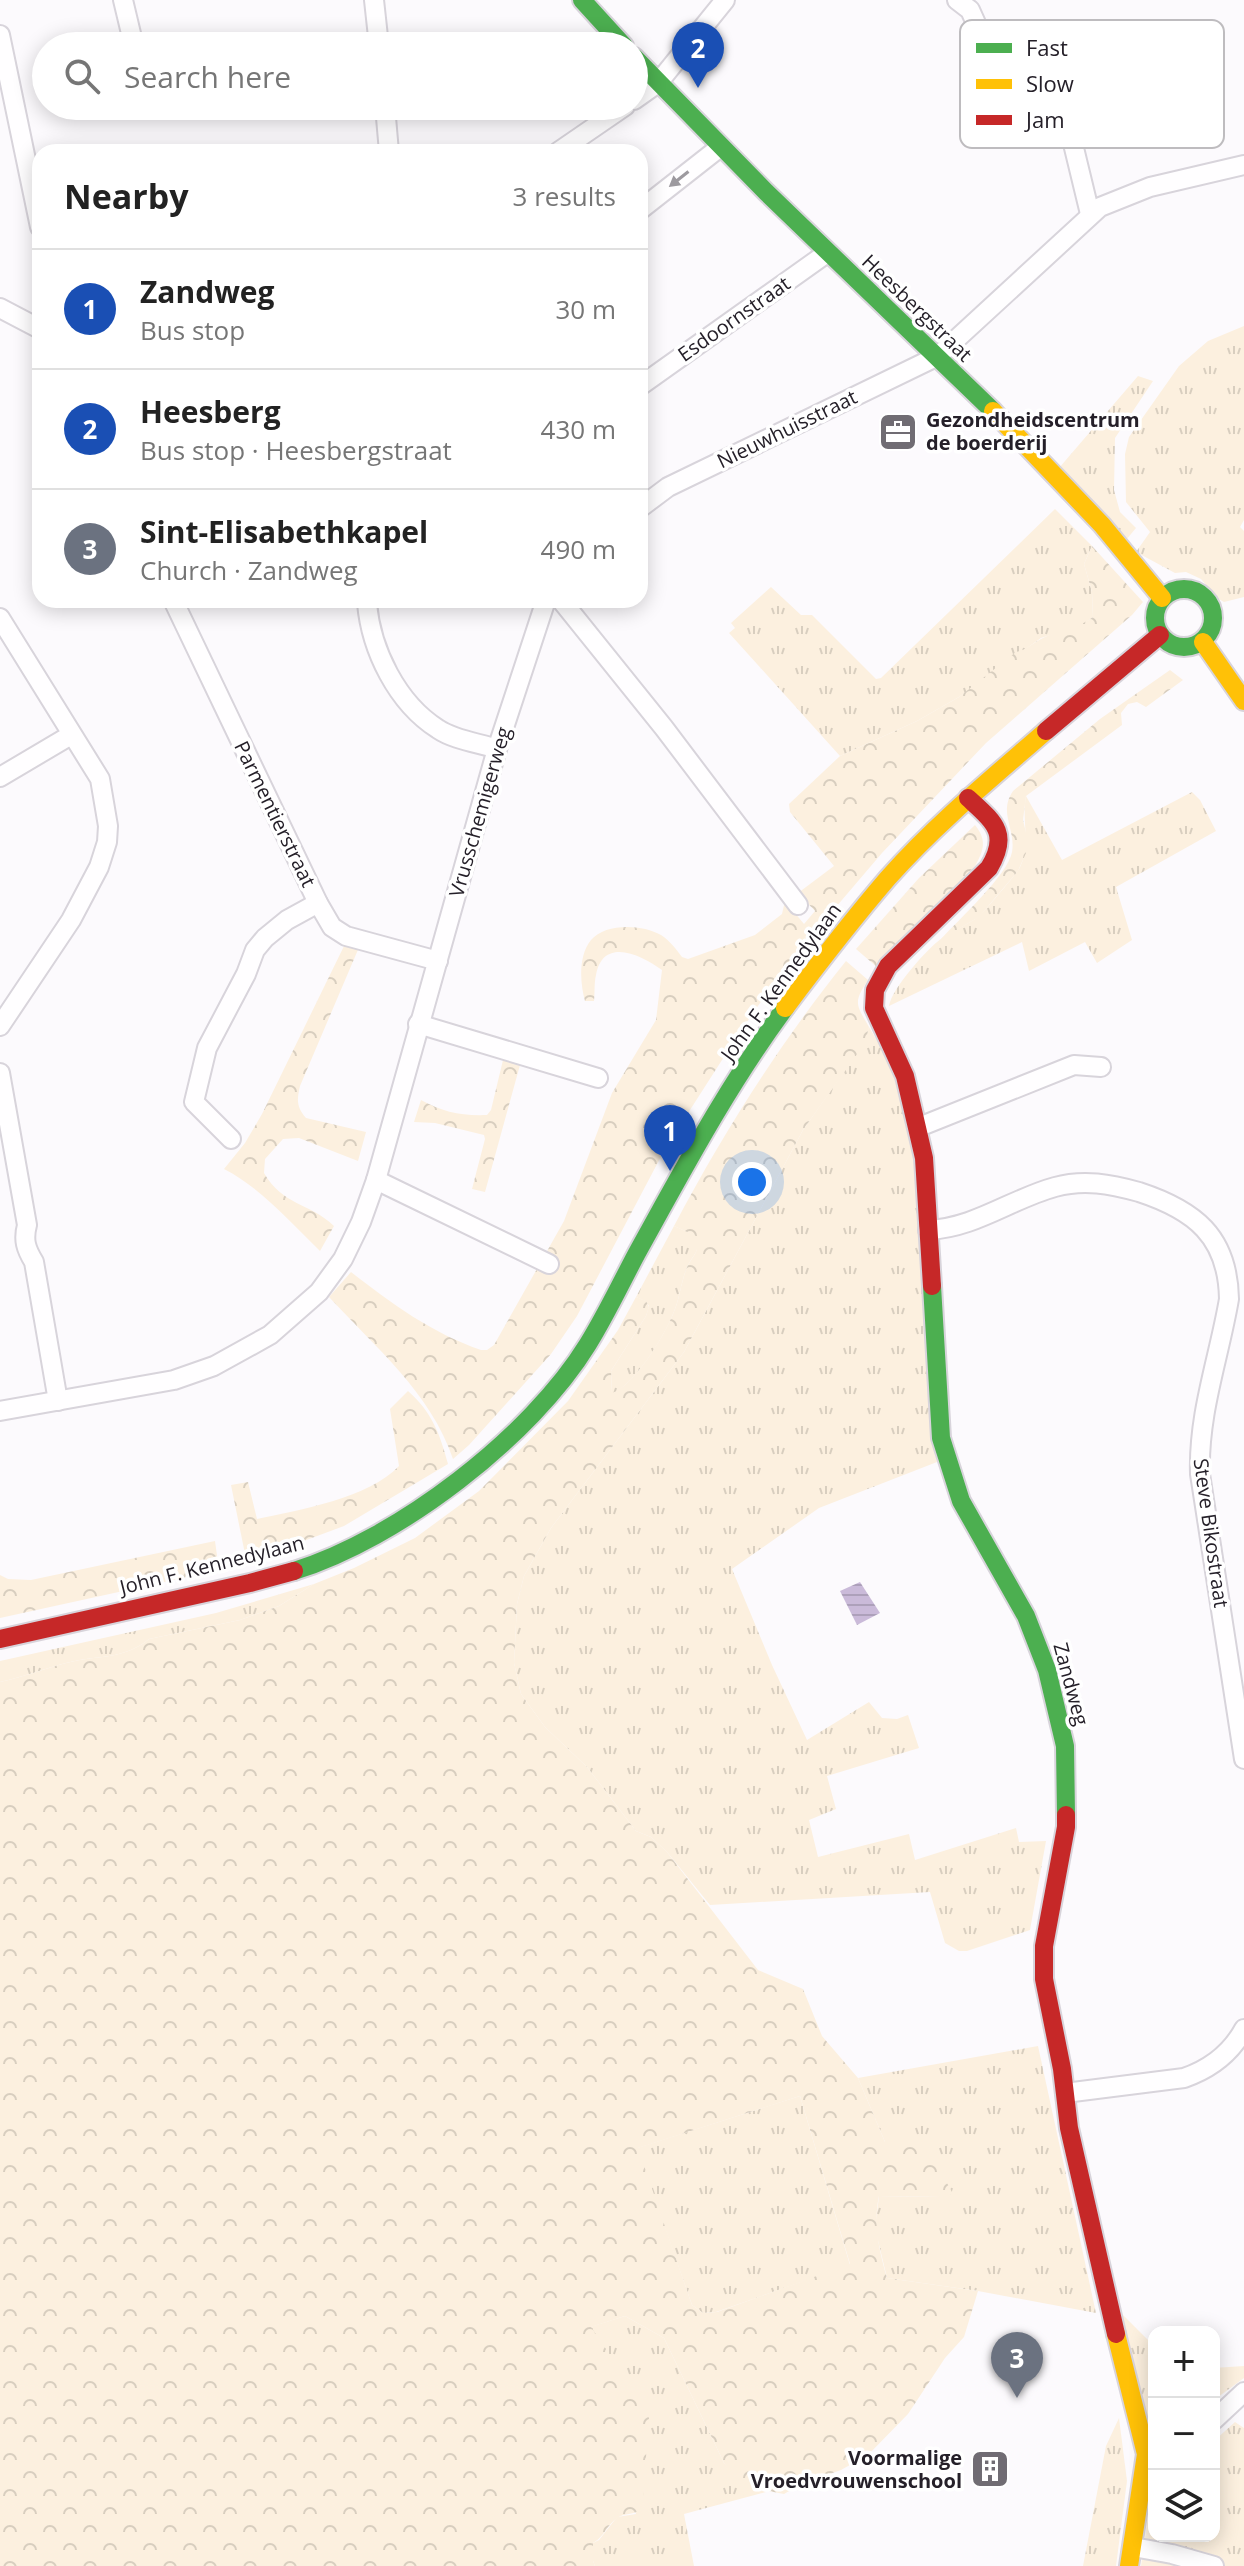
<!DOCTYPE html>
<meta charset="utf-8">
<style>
body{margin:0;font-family:"Open Sans",sans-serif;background:#f2f2f2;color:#222}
.controls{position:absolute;right:24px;bottom:24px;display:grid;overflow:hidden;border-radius:16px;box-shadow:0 4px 20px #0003}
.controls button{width:72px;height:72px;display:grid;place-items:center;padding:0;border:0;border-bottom:2px solid #e0e0e0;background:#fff;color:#222;font:40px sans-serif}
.you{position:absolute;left:752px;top:1182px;width:28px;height:28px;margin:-20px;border:6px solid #fff;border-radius:50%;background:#1a73e8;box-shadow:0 0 0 12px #1a73e833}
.badge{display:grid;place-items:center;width:52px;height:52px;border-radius:50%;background:#db2777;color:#fff;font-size:26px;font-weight:700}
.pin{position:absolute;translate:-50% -66px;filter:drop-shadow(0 2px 4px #0008)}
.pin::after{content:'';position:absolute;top:42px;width:28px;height:24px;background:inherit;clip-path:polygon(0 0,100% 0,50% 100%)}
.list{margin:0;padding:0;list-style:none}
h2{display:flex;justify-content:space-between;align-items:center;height:104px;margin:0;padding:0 32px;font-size:34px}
h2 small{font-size:26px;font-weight:400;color:#767676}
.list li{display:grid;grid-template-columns:52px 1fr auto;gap:24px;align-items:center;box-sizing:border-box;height:120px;padding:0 32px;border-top:2px solid #e0e0e0}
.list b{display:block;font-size:30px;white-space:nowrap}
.list p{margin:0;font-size:26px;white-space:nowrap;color:#767676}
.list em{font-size:26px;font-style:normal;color:#767676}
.icon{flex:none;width:44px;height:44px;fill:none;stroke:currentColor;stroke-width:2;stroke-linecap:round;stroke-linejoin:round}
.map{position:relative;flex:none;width:1244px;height:2566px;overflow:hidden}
.search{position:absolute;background:#fff;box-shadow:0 4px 20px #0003;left:32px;top:32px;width:616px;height:88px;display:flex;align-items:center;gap:20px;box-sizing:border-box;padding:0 28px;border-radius:44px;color:#767676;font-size:30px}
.panel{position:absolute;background:#fff;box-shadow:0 4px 20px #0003;left:32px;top:144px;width:616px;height:464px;border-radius:24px}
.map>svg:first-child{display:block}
.grass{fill:url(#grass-tufts)}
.forest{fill:url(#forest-crowns);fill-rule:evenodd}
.water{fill:url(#water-rules)}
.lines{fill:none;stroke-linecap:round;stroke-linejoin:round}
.street-casing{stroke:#d8d4db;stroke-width:22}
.fast-casing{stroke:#d8d4db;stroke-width:22}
.slow-casing{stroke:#d8d4db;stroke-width:22}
.jam-casing{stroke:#d8d4db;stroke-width:22}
.street{stroke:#fffeff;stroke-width:18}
.fast{stroke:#4caf50;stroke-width:18}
.slow{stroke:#ffc107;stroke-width:18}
.jam{stroke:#c62828;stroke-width:18}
.oneway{fill:#9d9a9f}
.labels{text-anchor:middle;stroke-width:7;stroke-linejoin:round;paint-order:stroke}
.street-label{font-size:20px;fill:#252029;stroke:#fff}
.poi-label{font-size:20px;font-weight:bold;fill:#252029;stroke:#fff;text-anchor:start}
.key{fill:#fff;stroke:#bebcbf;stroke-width:2}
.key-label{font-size:22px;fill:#252029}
</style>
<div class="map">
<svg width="1244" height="2566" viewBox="0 0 1244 2566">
<defs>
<pattern id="grass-tufts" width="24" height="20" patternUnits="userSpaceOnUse" patternTransform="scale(2)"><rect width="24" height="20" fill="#fcf0df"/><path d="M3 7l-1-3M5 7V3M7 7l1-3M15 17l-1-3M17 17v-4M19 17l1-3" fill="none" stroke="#d8cebf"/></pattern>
<pattern id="forest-crowns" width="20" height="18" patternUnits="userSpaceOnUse" patternTransform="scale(2)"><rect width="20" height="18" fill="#fcf0df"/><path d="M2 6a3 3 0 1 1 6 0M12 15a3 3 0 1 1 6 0" fill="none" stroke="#d8cebf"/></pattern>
<pattern id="water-rules" width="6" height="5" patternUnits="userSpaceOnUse" patternTransform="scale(2)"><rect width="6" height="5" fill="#cabad9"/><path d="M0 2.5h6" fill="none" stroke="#ada0ba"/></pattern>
</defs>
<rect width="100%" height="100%" fill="#fcfafd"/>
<g class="grass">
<path d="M1244,326V520L1240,527L1244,531V597L1224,602L1217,598L1201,579L1186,572L1175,573L1136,552L1150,532L1126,502L1125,454L1129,437L1179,366L1208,341Z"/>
<path d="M1138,376L1153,381L1115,438L1114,490L1120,512L1136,528L1126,540L1059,468Z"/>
<path d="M1055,509L1092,546L1084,564L1092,592L1093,617L1082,625L1041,638L959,697L917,721L840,756L729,633L735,628L731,623L771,587L801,615H812L876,679L881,678Z"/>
<path d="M1192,792L1200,800L1216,831L1116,887L1132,940L1097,963L1085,942L1029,971L1022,942L889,1006C892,988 927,949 942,938C953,930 968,925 979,916C984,912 1016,874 1019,869C1032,845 1021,821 1026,796L1062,860Z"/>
<path d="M869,1027L890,1063L915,1145L937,1462L819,1508L732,1569L772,1665L807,1740L869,1702L882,1718L897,1719L908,1715L919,1748L827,1776L836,1809L809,1820L818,1857L909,1834L915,1860L1016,1828L1019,1842L1046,1841L1030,1930L967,1951H959L945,1943L930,1892L710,1905L667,1852L651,1837L636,1831L587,1767L545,1727L521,1694L514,1663L517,1604L524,1576L551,1528L684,1352L803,1130L864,1043Z"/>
<path d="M674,1226L697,1236C699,1254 695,1252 688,1265C681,1280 680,1299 673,1314C664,1337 635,1384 612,1394L611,1371L646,1316L649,1306L645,1301L636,1297Z"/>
<path d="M314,1584L279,1606L240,1620L149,1639C124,1660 96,1655 66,1663C44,1669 23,1677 0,1682V1661L216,1613Z"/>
<path d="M1038,2046L1096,2313L978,2291L887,2278L875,2228L879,2196L940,2197L885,2142L858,2078Z"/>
<path d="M800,2096L850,2265L716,2312L703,2313L692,2305L637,2148Z"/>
<path d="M1119,2311L1154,2346V2434L1145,2430Z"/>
<path d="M625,2316L664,2338L724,2463L753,2488L766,2492L684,2514L694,2566H595L593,2561V2543L599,2540L617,2517L636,2514L590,2327Z"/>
<path d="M1244,2366V2378L1214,2400V2368Z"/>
<path d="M1119,2418L1127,2481L1116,2566H1083L1106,2446Z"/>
<path d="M1235,2422L1244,2428V2566H1141L1150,2503L1154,2498V2536H1214V2441Z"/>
</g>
<g class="forest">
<path d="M1092,546L1143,602L1132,615L986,743L882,853L784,968L738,1035L665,1149L577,1316L551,1354L469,1445L453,1459C431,1393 375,1347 329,1297L351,1272C392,1304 432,1333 481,1350H487L494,1345L564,1221L612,1093L656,1020L662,970C642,955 603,936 596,975C594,983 595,992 594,1001H585C580,983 578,956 591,940C605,923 642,924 661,935C670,941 676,949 682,957L688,959L755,935L782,914L785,901L804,924L815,911L798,893L834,866L790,812L789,804L840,756L917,721L959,697L1016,652C1027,650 1035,641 1045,637C1061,629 1079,628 1093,617L1092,592L1084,564Z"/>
<path d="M1170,670L1183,680L1146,707L1137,702L1128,704L1121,713L1122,725L1026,796L1023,820L1027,837L1026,853L1018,871L979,917L941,939C958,920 1008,875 1012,852C1016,829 998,813 1013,791L1100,719Z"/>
<path d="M975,825C987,840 984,850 975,866L878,968L856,949L919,878Z"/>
<path d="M346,942L360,945L300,1086C297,1099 296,1107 306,1118L366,1132L358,1161L299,1138L283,1139L265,1159L264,1173C283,1206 309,1202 334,1226L320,1251C290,1222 261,1188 224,1169L245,1143L262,1114Z"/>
<path d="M846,961L868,980C853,1003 856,1004 869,1027L865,1043L803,1130L684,1352L551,1528L524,1576L517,1604L514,1663L521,1694L545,1727L587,1767L636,1831L651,1837L667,1852L758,1970L803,1989L822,2036L858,2078L885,2142L924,2141L953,2194L940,2197L879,2196C873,2225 879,2249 887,2278L978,2291L964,2337L945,2358L908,2414L868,2455L841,2470L801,2484L784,2494L753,2488L738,2480L724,2463L664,2338L625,2316L591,2327L644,2405L649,2418L642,2509C634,2515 624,2513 617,2518C607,2525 604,2537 593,2543V2561L595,2566H0V1682C23,1677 44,1669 66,1663C96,1655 124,1660 149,1639L240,1620L279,1606L314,1584L354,1568L415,1538L479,1491L568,1401L618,1330L636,1297L646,1301L649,1307L646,1316L611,1371L612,1393C634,1386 664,1336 673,1314C680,1299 681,1280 688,1265C695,1252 699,1254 696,1236L674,1226C723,1133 780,1043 846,961ZM800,2096L850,2264L717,2312L703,2313L692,2305L638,2148Z"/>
<path d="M503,1060L520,1065L485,1192L472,1189L485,1139L484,1135L435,1123L414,1122L421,1100C443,1112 461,1116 487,1115L491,1110Z"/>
<path d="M408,1391C432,1412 440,1434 448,1464L344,1526L250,1561L244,1549L231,1485L248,1482L257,1519C299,1510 369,1498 399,1466L390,1409Z"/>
<path d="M215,1541L219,1570L0,1618V1575L8,1579L31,1580Z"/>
</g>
<path class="water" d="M860,1582L880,1613L857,1625L840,1591Z"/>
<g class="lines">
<g class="street-casing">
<g id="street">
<path d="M123,0L134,46"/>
<path d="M374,0L379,46"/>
<path d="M957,0L970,10L979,30L1059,86L1090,214"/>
<path d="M0,35L40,227"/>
<path d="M634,100L658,83L725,0"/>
<path d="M385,106L389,152"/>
<path d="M558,152L625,106"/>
<path d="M640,210L719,148"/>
<path d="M0,308L40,329"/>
<path d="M640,386L827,253"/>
<path d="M640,508L668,487L938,356L1100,207L1150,187L1244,165"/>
<path d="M173,600L318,903L332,927L346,936L438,961"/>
<path d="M364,600L367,603C371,650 397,703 438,729C454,740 479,743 497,749"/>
<path d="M561,600L664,728L798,905"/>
<path d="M0,618L100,779L108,826L107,842L99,867L71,920L0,1026"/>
<path d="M0,777L71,735"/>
<path d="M418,1024L598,1078"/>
<path d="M0,1073L27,1225C23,1240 26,1249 34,1262L58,1401"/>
<path d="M919,1127L1074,1065L1101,1067"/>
<path d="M231,1139L194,1102L207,1048L246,974L255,950L265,938L287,920L318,903"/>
<path d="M376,1180L549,1264"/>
<path d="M928,1230C975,1228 1011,1199 1055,1187C1084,1179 1110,1184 1139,1192C1194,1210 1228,1236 1229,1299C1219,1358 1198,1413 1200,1474L1244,1759"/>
<path d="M0,1411L174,1380L214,1366L270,1335L319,1292L343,1259L361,1222L376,1180L497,749L546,600"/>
<path d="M1065,2093L1184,2078C1210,2069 1231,2053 1244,2029"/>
<path d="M1214,2420L1244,2392"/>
<path d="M1133,2547L1172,2554L1214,2566"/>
</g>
</g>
<g class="fast-casing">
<g id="fast">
<path d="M582,0L624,46"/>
<path d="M634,57L766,192L993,411"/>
<circle cx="1184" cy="618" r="29"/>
<path d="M932,1286L941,1438L961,1501L1026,1616L1047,1670L1065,1746L1066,1815"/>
<path d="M294,1571C398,1539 531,1437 588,1344C606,1315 621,1283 637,1253C683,1170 728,1085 785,1008"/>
</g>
</g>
<g class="slow-casing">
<g id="slow">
<path d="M993,411L1102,525L1162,598"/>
<path d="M1203,642L1244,701"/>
<path d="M785,1008C818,964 852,920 888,878C936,824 992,778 1046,731"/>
<path d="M1116,2334L1146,2454L1129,2566"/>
</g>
</g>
<g class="jam-casing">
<g id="jam">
<path d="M1046,731L1160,635"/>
<path d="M932,1286L924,1158L905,1076L874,1008L875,990L888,966L989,868C1010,833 994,822 968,798"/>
<path d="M0,1639L250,1583L294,1571"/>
<path d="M1066,1815V1827L1044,1946V1979L1062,2069L1069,2128L1116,2334"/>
</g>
</g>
<use href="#street" class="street"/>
<use href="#fast" class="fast"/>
<use href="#slow" class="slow"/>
<use href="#jam" class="jam"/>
</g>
<defs><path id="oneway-solid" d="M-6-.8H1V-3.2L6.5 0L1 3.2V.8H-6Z" transform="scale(2)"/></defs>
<use class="oneway" href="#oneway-solid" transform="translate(679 179) rotate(142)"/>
<defs>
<g id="office-square" transform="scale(2)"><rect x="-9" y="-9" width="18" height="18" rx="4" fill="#706c73" stroke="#fff"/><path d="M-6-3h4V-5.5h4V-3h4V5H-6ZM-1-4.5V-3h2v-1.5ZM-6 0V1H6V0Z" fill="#fff"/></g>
<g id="building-square" transform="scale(2)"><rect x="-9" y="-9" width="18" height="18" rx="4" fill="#706c73" stroke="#fff"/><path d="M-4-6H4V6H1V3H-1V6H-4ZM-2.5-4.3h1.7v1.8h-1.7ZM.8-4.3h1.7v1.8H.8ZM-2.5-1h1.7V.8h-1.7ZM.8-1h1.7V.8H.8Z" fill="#fff"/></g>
</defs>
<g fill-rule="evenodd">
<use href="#office-square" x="898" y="432"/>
<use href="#building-square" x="990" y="2469"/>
</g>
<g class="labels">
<g class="street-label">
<text transform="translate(917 308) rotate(44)" y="7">Heesbergstraat</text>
<text transform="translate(734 319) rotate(-35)" y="7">Esdoornstraat</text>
<text transform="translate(787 429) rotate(-26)" y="7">Nieuwhuisstraat</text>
<text transform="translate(480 812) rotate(-74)" y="7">Vrusschemigerweg</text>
<text transform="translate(275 814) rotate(64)" y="7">Parmentierstraat</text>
<text transform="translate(781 982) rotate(-54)" y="7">John F. Kennedylaan</text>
<text transform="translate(1211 1533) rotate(82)" y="7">Steve Bikostraat</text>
<text transform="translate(212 1565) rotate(-14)" y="7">John F. Kennedylaan</text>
<text transform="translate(1071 1684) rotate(75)" y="7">Zandweg</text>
</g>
<g class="poi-label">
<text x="926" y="427">Gezondheidscentrum<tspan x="926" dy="23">de boerderij</tspan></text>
<text x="962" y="2465" text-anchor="end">Voormalige<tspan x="962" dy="23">Vroedvrouwenschool</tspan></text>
</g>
</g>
<rect x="960" y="20" width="264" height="128" rx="12" class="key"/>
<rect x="976" y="43" width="36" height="10" fill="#4caf50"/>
<rect x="976" y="79" width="36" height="10" fill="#ffc107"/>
<rect x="976" y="115" width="36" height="10" fill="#c62828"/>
<g class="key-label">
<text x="1026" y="56">Fast</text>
<text x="1026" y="92">Slow</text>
<text x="1026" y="128">Jam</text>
</g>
</svg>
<div class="controls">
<button>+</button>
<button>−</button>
<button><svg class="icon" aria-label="layers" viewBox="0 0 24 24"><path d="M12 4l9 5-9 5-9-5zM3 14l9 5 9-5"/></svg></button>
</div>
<div class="you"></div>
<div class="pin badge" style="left:670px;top:1171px;background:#1a4fb4">1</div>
<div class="pin badge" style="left:698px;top:88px;background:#1a4fb4">2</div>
<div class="pin badge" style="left:1017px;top:2398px;background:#6b7280">3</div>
<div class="search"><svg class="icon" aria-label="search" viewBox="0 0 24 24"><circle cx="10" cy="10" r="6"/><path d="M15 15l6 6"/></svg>Search here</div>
<section class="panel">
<h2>Nearby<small>3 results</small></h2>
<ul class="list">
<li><span class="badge" style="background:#1a4fb4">1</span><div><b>Zandweg</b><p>Bus stop</p></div><em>30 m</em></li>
<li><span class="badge" style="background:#1a4fb4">2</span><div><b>Heesberg</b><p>Bus stop · Heesbergstraat</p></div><em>430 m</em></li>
<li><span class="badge" style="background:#6b7280">3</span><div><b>Sint-Elisabethkapel</b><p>Church · Zandweg</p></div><em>490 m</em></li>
</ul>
</section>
</div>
